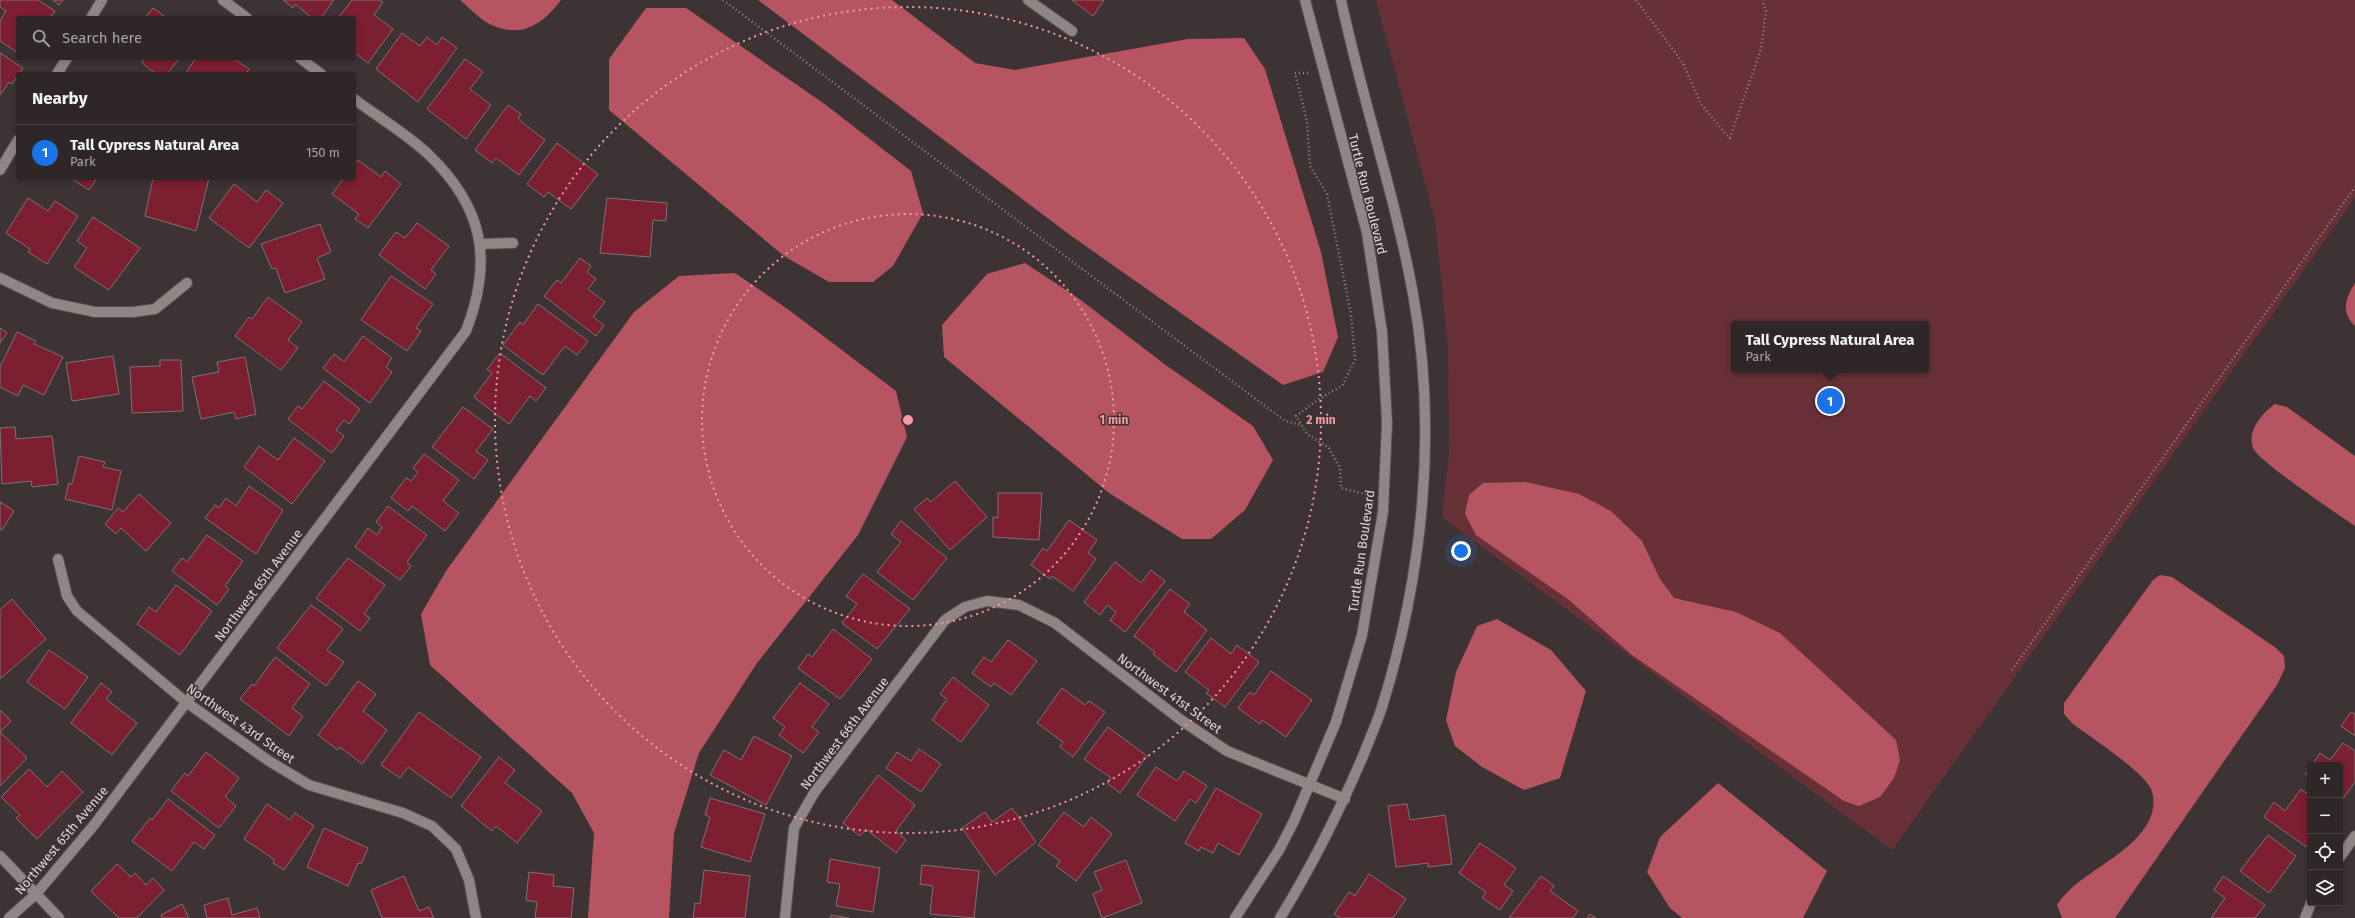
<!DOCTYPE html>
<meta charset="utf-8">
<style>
body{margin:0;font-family:"Fira Sans",sans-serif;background:#362e2f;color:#f1f3f6}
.controls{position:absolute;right:12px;bottom:12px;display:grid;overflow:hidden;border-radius:4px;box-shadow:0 2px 6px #0003}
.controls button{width:36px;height:36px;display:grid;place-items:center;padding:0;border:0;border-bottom:1px solid #494344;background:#2e2627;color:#f1f3f6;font:20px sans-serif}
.you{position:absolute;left:1461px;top:551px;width:14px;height:14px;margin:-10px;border:3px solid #fff;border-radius:50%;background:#1a73e8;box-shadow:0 0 0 6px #1a73e833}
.badge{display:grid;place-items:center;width:26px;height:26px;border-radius:50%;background:#1a73e8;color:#fff;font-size:13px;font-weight:700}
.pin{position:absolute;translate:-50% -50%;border:2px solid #fff;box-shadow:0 1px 4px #0006}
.popup{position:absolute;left:1731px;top:321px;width:198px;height:52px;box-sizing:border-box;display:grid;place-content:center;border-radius:4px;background:#2e2627;filter:drop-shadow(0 1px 3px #0005);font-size:13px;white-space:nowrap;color:#a7a5a7}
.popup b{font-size:15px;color:#f1f3f6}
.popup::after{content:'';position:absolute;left:50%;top:100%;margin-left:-8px;border:8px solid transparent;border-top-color:#2e2627}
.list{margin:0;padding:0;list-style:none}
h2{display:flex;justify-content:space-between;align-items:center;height:52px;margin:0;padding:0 16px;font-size:17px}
h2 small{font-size:13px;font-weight:400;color:#a7a5a7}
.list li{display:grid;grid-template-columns:26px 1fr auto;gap:12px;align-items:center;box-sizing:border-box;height:56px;padding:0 16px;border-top:1px solid #494344}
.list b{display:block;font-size:15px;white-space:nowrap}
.list p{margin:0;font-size:13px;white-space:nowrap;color:#a7a5a7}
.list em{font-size:13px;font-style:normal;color:#a7a5a7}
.icon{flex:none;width:22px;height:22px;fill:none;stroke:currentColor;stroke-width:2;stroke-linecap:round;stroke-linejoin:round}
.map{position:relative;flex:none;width:2355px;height:918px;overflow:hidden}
.search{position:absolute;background:#2e2627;box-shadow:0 2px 6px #0003;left:16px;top:16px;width:340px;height:44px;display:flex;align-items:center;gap:10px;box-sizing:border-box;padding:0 14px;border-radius:4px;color:#a7a5a7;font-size:15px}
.panel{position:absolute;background:#2e2627;box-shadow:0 2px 6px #0003;left:16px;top:72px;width:340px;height:108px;border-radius:4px}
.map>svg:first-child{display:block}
.green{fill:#673137;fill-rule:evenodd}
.water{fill:#b65561}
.building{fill:#7b1f31;stroke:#7f7373}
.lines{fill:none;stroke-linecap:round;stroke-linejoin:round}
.minor-casing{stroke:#585050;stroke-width:12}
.path{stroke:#928a8a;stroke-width:2.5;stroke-dasharray:1 3;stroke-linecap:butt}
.minor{stroke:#918586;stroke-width:10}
.ring{fill:none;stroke:#f49aa2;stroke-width:2;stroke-dasharray:2 4}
.labels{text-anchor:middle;stroke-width:3;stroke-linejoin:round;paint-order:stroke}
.street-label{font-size:13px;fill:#dfd8d8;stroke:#3d3334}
.centre{fill:#f49aa2;stroke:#3d3334;stroke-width:2}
.ring-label{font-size:12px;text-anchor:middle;font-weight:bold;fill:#f49aa2;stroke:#3d3334;stroke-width:3;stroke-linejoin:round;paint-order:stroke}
</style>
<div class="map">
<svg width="2355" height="918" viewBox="0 0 2355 918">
<rect width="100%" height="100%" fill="#3d3334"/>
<path class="green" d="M1376,0H2355V198L1892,850L1442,517L1449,454L1448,348L1435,221ZM1734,324H1926V370H1734Z"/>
<g class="water">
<path d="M460,0H561C544,23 523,38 494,26C482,22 470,8 460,0Z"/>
<path d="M758,0H892L975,63L1015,70L1188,39L1244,38L1265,69L1321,252L1338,337L1323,372L1283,385L1070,235Z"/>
<path d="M646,8H686L826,105L911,171L923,213L893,266L873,282H829L784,256L609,110V59Z"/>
<path d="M1025,263L1078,298L1167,366L1253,426L1273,460L1245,510L1211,539H1182L1109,493L944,357L942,325L987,274Z"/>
<path d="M735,273L789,310L896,391L907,437L858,535L757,663L699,753L674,833L669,918H588L594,833L572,793L430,665L421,614L446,571L634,312L679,276Z"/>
<path d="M2355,283V326C2340,312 2346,297 2355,283Z"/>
<path d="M2275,404L2287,407L2355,456V526C2339,515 2258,461 2253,448C2247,431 2262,413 2275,404Z"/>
<path d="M1526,482L1579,494L1611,511L1642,541L1660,579L1674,598L1736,612L1780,633L1896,740L1900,760L1894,778L1880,797L1859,806L1844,801L1632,655L1569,600L1476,535L1465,514L1469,495L1483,483Z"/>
<path d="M2160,575L2172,577L2276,648L2284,656L2285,668L2277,685L2115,918H2062L2057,905C2069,886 2089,875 2107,862C2129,847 2163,821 2151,789C2143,771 2090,737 2072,723L2064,714V703L2153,580Z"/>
<path d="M1497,619L1551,650L1586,691L1560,778L1524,790L1482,767L1455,746L1446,720L1456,672L1477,626Z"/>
<path d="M1718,783L1827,871L1803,918H1682L1670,908L1647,872L1660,837Z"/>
</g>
<g class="building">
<path d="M0,0H38L55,11L50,18H18V53L0,41V21L6,11L0,7Z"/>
<path d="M53,0H63L59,5Z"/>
<path d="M283,0H334L321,18H312L295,4L293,8Z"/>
<path d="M352,0H379L383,2L374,15L393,29L368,63L354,52V18H338Z"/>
<path d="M1072,0H1104L1093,16Z"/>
<path d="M153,8L167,18H145Z"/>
<path d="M402,33L420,46L427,37L437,45L442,37L457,48L418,102L376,69Z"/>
<path d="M0,53L23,68L12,84L9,82L0,95Z"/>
<path d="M145,58H180L167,74H156L142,63Z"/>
<path d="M196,58H233L249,69L246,74H185Z"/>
<path d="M465,59L483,72L470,89L491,105L466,139L427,109Z"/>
<path d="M508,105L521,114L518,119L545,140L519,175L496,158L492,163L475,150Z"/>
<path d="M557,143L598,174L571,209L548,192L544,197L527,184Z"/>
<path d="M358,160L381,177L385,171L401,184L368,228L355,219L359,214L332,194L344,178H354V165Z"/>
<path d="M70,178H97L89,190Z"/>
<path d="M153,178H209L196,231L145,216Z"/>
<path d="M234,184L257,202L266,190L283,203L249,248L209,218Z"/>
<path d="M28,198L48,211L55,201L78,216L47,264L28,252L30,249L6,233Z"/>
<path d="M607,198L667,203L666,221L653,220L650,257L600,253Z"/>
<path d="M93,217L140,248L109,290L74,267L87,248L77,241Z"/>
<path d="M417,223L449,246L431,270L436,274L425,289L379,255L396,232L405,238Z"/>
<path d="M320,224L331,252L317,258L325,279L285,293L276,268L272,269L261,244Z"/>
<path d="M580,258L591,266L587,272L596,279L588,289L605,302L593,317L604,325L596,336L544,296L557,280L561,283Z"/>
<path d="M391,276L433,304L416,328L421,331L407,351L361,320Z"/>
<path d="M268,297L302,322L288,340L298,348L281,370L235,336L249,317L252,319Z"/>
<path d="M538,304L588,341L577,355L565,346L543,375L503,345L520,322L523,325Z"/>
<path d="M0,328L7,333L0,343Z"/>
<path d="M17,332L36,341L34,344L63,357L44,395L23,385L18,396L0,387V367Z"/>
<path d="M363,336L392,358L386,367L392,372L370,403L323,368L334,354L344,362Z"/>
<path d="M500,353L546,388L536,401L530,396L509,424L474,397L492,373L487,369Z"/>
<path d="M113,356L119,394L72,401L66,363Z"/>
<path d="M245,357L256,414L236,419L234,412L201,419L192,377L219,372L217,362Z"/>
<path d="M160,360H181L183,411L132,413L130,367L160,366Z"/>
<path d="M324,381L360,409L349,424L344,420L336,430L344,436L332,453L288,419L298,406L302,409Z"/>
<path d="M463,407L493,429L476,451L488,460L474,479L432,447Z"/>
<path d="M15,427L16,439L52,436L58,484L32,487L31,481L2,484L0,428Z"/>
<path d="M294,438L325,461L292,504L244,467L259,446L278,460Z"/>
<path d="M424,454L459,480L443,501L459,513L445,531L412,506L408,511L391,498L406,478L411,481L418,472L413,468Z"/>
<path d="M79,456L105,462L103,467L121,471L112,510L65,499L69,483L72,484Z"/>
<path d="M955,481L987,517L950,550L914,509L927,498L931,502Z"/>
<path d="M249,486L283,510L256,554L205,518L215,505L219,508L226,498L236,506Z"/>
<path d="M998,493H1042L1039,540L993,537V517L998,518Z"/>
<path d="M139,494L171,523L146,551L121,528L116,534L105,524L118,508L123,512Z"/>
<path d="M0,502L14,511L2,530L0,529Z"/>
<path d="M388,506L427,535L407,562L411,566L400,580L355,547L368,528L377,535L382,527L376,522Z"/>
<path d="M1069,520L1097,540L1088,553L1096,559L1073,591L1052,576L1050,579L1031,565L1043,548L1047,551Z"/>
<path d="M901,521L947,558L913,600L877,572L901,542L891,534Z"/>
<path d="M207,535L243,561L225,586L229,589L217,605L172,571L182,558L187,562Z"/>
<path d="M348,558L385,585L364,614L370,618L360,631L316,598Z"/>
<path d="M1115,562L1141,583L1151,570L1165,581L1125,632L1110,620L1116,612L1107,605L1100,615L1084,602Z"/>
<path d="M863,574L910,609L877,649L842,623L857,604L846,596Z"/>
<path d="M176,585L212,611L180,655L137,624L149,607L156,612Z"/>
<path d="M1170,589L1190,604L1184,612L1207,630L1176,672L1153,654L1155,652L1134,636Z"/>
<path d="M12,599L46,639L0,679V610Z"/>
<path d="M311,605L343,629L327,650L344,662L326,686L277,648Z"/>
<path d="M833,629L872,659L840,699L798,668L808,654L812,657Z"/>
<path d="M1211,638L1231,654L1237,645L1259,662L1225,707L1206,693L1209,690L1185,672Z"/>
<path d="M1008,640L1037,661L1011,695L994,683L991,687L972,673L984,657L991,662Z"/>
<path d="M49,650L88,677L65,709L27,682Z"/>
<path d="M275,657L310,684L292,708L303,716L289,736L240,699L252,684L254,686Z"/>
<path d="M1271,671L1312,700L1286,737L1262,720L1260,724L1238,708L1250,692L1254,695Z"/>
<path d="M953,677L989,705L961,742L932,720L947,699L940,694Z"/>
<path d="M358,681L376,694L363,711L387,730L362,764L340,747L338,750L318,735Z"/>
<path d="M101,683L112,692L106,699L137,723L112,755L71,723Z"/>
<path d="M800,683L829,704L812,727L819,732L803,753L779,735L785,727L773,718Z"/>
<path d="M1062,688L1085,705L1089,701L1105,712L1073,757L1060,747L1063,742L1037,723Z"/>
<path d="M0,710L11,721L0,732L27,758L0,786Z"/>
<path d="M419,712L481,757L451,798L408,767L400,778L381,765Z"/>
<path d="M2351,712L2355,714V736L2341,726Z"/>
<path d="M1108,727L1147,756L1120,793L1107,783L1111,778L1084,759Z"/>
<path d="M754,736L792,756L766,805L710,775L724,750L741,760Z"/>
<path d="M2343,743L2355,751V782L2342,800L2340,798V765H2312L2320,753L2330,760Z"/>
<path d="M919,749L941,764L921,792L886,768L897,752L911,761Z"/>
<path d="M206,752L239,778L225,797L236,806L219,828L171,791L185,773L188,776Z"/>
<path d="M499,757L515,770L505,783L542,811L517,843L496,826L492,831L461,806Z"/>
<path d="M1156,767L1177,781L1184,771L1207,786L1196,803L1190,799L1175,821L1137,795Z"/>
<path d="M2310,767V777L2305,774Z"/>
<path d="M29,769L47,787L62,771L83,792L37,839L16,818L20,815L1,797Z"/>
<path d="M878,775L915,805L896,831L906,840L896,853L866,829L860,836L843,823Z"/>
<path d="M1216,788L1262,814L1239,855L1218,843L1213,853L1201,847L1199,851L1185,843Z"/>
<path d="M2301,789L2310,796V845L2308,848L2264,817L2274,802L2285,811Z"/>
<path d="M710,798L765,814L750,862L701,847L710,817L705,815Z"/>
<path d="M168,799L215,835L204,849L194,842L172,871L132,841L150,818L152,820Z"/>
<path d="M267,804L290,820L295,813L314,826L284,870L273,863L275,860L244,839Z"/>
<path d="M1407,804L1410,820L1445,815L1452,864L1428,867V863L1396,867L1388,806Z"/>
<path d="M1012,808L1036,842L995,875L962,828L985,812L992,822Z"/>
<path d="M1064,812L1084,827L1091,817L1112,834L1076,881L1056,866L1060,861L1038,845Z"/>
<path d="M324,828L368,848L361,864L358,863L348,886L307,867Z"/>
<path d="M2268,835L2296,856L2269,893L2240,871Z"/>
<path d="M1480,843L1516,868L1504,885L1513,891L1500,910L1482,898L1486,892L1459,873Z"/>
<path d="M830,859L880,868L873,912L836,906L840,884L827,882Z"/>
<path d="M1126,860L1142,903L1102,918L1093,894L1102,890L1094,872Z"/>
<path d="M117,864L131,877L135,873L146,885L153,878L164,890L137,918H119L91,891Z"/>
<path d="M922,865L979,871L974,918L930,914L933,886L920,884Z"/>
<path d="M704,870L750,876L745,918H693L695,903L700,904Z"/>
<path d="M529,872L554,875L553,886L574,888L571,918H535L537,902L526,900Z"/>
<path d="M1369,874L1406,899L1393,918H1340L1334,914L1349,892L1355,896Z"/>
<path d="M404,876L419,911L429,907L434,918H382L371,890Z"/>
<path d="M1541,876L1554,886L1550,891L1578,911L1573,918H1509Z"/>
<path d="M2223,876L2265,905L2255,918H2211L2225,898L2214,890Z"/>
<path d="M228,898L232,915L257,908L260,918H207L204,905Z"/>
<path d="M182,904L189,918H162L161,915Z"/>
<path d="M1590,914L1596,918H1587Z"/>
<path d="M831,915L849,918H830Z"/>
</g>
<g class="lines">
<g class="minor-casing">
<g id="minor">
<path d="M223,0L247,18"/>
<path d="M1028,0L1072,31"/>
<path d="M91,18L102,0"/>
<path d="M300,58L321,74"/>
<path d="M57,74L67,58"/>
<path d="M0,170L18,140"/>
<path d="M481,244L513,243"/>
<path d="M0,278L52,303L95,312H133L155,309L187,283"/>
<path d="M58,559L67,596L77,611L186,702L269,761L309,785L403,813L432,826L456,849L469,880L476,918"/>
<path d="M0,856L59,918"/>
<path d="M2340,857L2355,836"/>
<path d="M9,918L36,894L94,825L466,331C493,261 484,208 429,155C407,134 378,117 354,99"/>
<path d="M785,918L794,828L814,793L945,620L965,607L987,601L1019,605L1055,623L1181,720L1227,751L1345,799"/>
<path d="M1235,918L1279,850L1294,821L1336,722L1362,635L1383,512L1387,423L1382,332L1367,233L1305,0"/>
<path d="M1280,918C1312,866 1339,812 1363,756C1369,740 1377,723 1382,707C1423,575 1438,430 1413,294C1395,195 1362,99 1341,0"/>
<path d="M2305,918L2311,903"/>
</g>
</g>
<g class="path">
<path d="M723,0L1285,421L1302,425"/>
<path d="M1636,0L1683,63L1701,104L1730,139"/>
<path d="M1308,73H1295L1307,122L1310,166L1327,194L1351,314L1355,360L1342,386L1319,399L1296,416L1307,434L1329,448L1340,468L1341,488L1369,495"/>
<path d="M1730,138L1761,49L1766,11L1762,0"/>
<path d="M2012,670L2355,187"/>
</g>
<use href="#minor" class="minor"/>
</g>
<g class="ring">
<circle cx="908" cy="420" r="206"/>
<circle cx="908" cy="420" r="413"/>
</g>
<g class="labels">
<g class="street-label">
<text transform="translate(1368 194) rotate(76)" y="5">Turtle Run Boulevard</text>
<text transform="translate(1361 551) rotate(-82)" y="5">Turtle Run Boulevard</text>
<text transform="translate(258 585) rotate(-53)" y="5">Northwest 65th Avenue</text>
<text transform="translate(1170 693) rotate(36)" y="5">Northwest 41st Street</text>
<text transform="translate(241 723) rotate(35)" y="5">Northwest 43rd Street</text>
<text transform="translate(844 733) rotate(-53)" y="5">Northwest 66th Avenue</text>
<text transform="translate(61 840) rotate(-50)" y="5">Northwest 65th Avenue</text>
</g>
</g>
<circle cx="908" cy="420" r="6" class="centre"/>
<g class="ring-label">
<text x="1114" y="424">1 min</text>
<text x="1321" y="424">2 min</text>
</g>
</svg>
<div class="controls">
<button>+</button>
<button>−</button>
<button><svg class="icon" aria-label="locate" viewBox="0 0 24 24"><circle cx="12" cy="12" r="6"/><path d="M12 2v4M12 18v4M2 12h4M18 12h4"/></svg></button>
<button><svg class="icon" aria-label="layers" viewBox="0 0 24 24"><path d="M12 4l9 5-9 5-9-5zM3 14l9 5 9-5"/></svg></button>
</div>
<div class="you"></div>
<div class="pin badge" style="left:1830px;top:401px">1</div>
<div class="popup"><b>Tall Cypress Natural Area</b>Park</div>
<div class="search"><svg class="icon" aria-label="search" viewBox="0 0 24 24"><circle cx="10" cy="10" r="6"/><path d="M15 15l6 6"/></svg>Search here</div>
<section class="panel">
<h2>Nearby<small></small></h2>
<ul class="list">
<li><span class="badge">1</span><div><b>Tall Cypress Natural Area</b><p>Park</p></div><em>150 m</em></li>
</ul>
</section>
</div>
